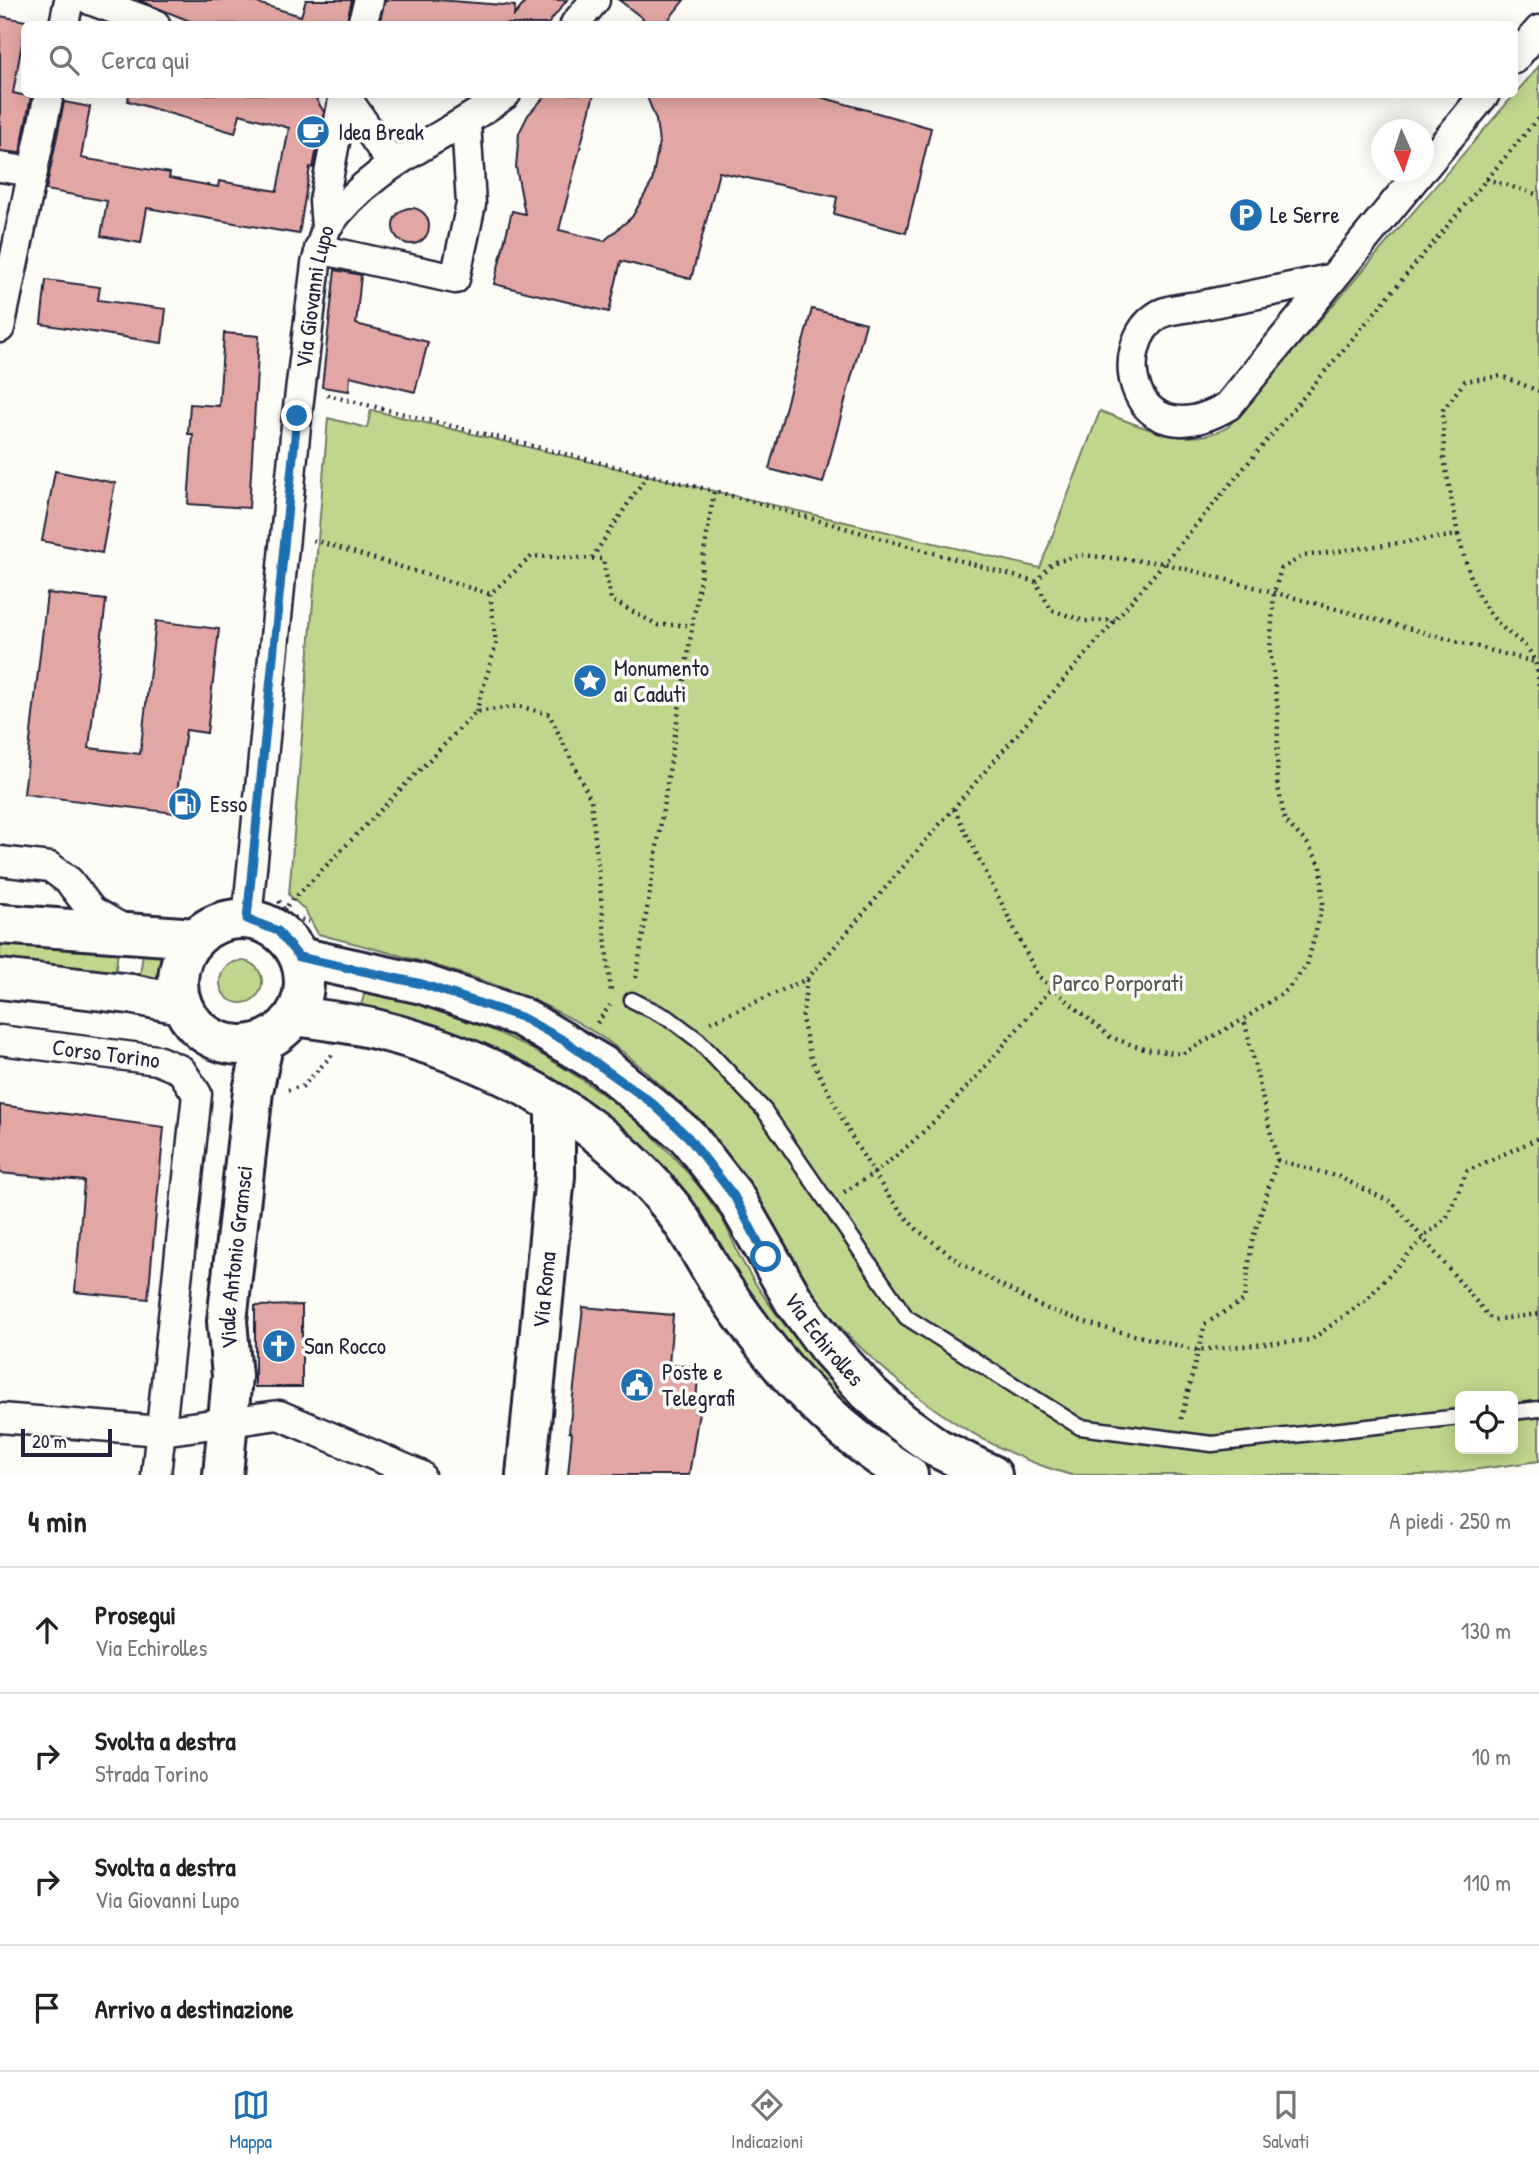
<!DOCTYPE html>
<html lang="it">
<meta charset="utf-8">
<style>
body{margin:0;font-family:"Patrick Hand",sans-serif;background:#f2f2f2;color:#222}
.controls{position:absolute;right:21px;bottom:21px;display:grid;overflow:hidden;border-radius:10px;box-shadow:0 4px 18px #0003}
.controls button{width:63px;height:63px;display:grid;place-items:center;padding:0;border:0;border-bottom:2px solid #e0e0e0;background:#fff;color:#222;font:35px sans-serif}
.compass{position:absolute;left:1371px;top:119px;width:63px;height:63px;border-radius:50%;background:#fff;box-shadow:0 4px 18px #0003;rotate:177deg}
.scale{position:absolute;left:21px;bottom:18px;width:91px;box-sizing:border-box;padding-left:7px;border:4px solid #22223b;border-top:0;font-size:19px;line-height:24px;white-space:nowrap;color:#22223b;-webkit-text-stroke:5px #fdfcf7;paint-order:stroke}
.stop{position:absolute;width:21px;height:21px;margin:-16px;border:5px solid #1f6fb2;border-radius:50%;background:#fff}
.stop.end{background:#1f6fb2;border-color:#fff;box-shadow:0 2px 7px #0008}
.list{margin:0;padding:0;list-style:none}
h2{display:flex;justify-content:space-between;align-items:center;height:91px;margin:0;padding:0 28px;font-size:30px}
h2 small{font-size:23px;font-weight:400;color:#767676}
.list li{display:grid;grid-template-columns:46px 1fr auto;gap:21px;align-items:center;box-sizing:border-box;height:126px;padding:0 28px;border-top:2px solid #e0e0e0}
.list b{display:block;font-size:26px;white-space:nowrap}
.list p{margin:0;font-size:23px;white-space:nowrap;color:#767676}
.list em{font-size:23px;font-style:normal;color:#767676}
.icon{flex:none;width:38px;height:38px;fill:none;stroke:currentColor;stroke-width:2;stroke-linecap:round;stroke-linejoin:round}
.map{position:relative;flex:none;width:1539px;height:1475px;overflow:hidden}
.search{position:absolute;background:#fff;box-shadow:0 4px 18px #0003;left:21px;right:21px;top:21px;height:77px;display:flex;align-items:center;gap:18px;box-sizing:border-box;padding:0 24px;border-radius:10px;color:#767676;font-size:26px}
.sheet{height:595px;background:#fff}
nav{display:flex;justify-content:space-around;align-items:center;box-sizing:border-box;height:98px;border-top:2px solid #e0e0e0;background:#fff;font-size:19px;color:#767676}
nav a{display:grid;justify-items:center;gap:4px}
nav .on{color:#1f6fb2}
.map>svg:first-child{display:block}
.green{fill:#bfd78d;stroke:#707c64;stroke-width:2;fill-rule:evenodd}
.building{fill:#e2a7a4;stroke:#22223b;stroke-width:2}
.lines{fill:none;stroke-linecap:round;stroke-linejoin:round}
.lane-casing{stroke:#22223b;stroke-width:19}
.street-casing{stroke:#22223b;stroke-width:33}
.secondary-casing{stroke:#22223b;stroke-width:44}
.path{stroke:#22223b;stroke-width:4.5;stroke-dasharray:2 5;stroke-linecap:butt}
.lane{stroke:#fdfcf7;stroke-width:14}
.street{stroke:#fdfcf7;stroke-width:28}
.secondary{stroke:#fdfcf7;stroke-width:38}
.route{stroke:#1f6fb2;stroke-width:9}
.labels{text-anchor:middle;stroke-width:7;stroke-linejoin:round;paint-order:stroke}
.poi-label{font-size:23px;fill:#22223b;stroke:#fdfcf7;text-anchor:start}
.street-label{font-size:23px;fill:#22223b;stroke:#fdfcf7}
.park-label{font-size:23px;fill:#515854;stroke:#fdfcf7}
</style>
<div class="map">
<svg width="1539" height="1475" viewBox="0 0 1539 1475">
<rect width="100%" height="100%" fill="#fdfcf7"/>
<filter id="ink" filterUnits="userSpaceOnUse"><feTurbulence type="fractalNoise" baseFrequency=".0143" numOctaves="2"/><feDisplacementMap in="SourceGraphic" scale="14" xChannelSelector="R" yChannelSelector="G"/><feConvolveMatrix kernelMatrix="1 2 1 2 8 2 1 2 1" color-interpolation-filters="sRGB"/></filter>
<g filter="url(#ink)">
<g class="green">
<path d="M1539,66V1461L1434,1475H1071C961,1445 847,1353 787,1257C772,1234 764,1208 749,1186C718,1139 678,1099 635,1062C550,989 424,962 318,934L305,910L289,895L328,418L367,428L371,410L1040,568L1100,411C1142,426 1186,451 1228,427ZM1460,1396H1513V1449H1460Z"/>
<path d="M0,935L118,950L114,987L0,973Z"/>
<path d="M143,953L165,955L160,993L138,990Z"/>
<circle cx="241" cy="982" r="21"/>
<path d="M366,989C503,1018 640,1096 719,1214C728,1227 733,1243 740,1257C760,1295 789,1332 818,1364C849,1398 890,1427 925,1458L912,1472L859,1435L646,1166L357,1018Z"/>
</g>
<g class="building">
<path d="M138,0H247L301,16L306,0H352L346,24H197Z"/>
<path d="M385,0H438L515,6L514,16L527,0H567L548,24H379Z"/>
<path d="M619,0H684L665,24H650Z"/>
<path d="M0,16L26,21L13,93L31,97L20,153L0,151Z"/>
<path d="M129,94H313L324,112L313,168L310,167L299,234L147,208L141,243L101,236L107,201L46,190L64,102L90,107L81,158L170,173L169,178L218,187L219,181L277,191L289,128L240,114L235,133L128,101Z"/>
<path d="M547,94H594L559,230L604,241L632,217L652,182L659,142L656,120L646,94H810L931,128L906,233L834,214L837,197L719,172L691,279L621,261L609,312L494,284L512,211L525,214L516,167L519,133L528,115Z"/>
<circle cx="411" cy="226" r="18"/>
<path d="M335,270L361,275L356,324L428,342L415,392L350,376L349,391L322,387Z"/>
<path d="M46,280L100,287L98,300L166,309L162,343L41,324Z"/>
<path d="M812,309L866,323L823,483L769,469Z"/>
<path d="M224,333L259,336L249,508L188,504L193,434H188L190,404L219,406Z"/>
<path d="M55,471L115,483L102,553L42,541Z"/>
<path d="M47,593L106,600L89,748L140,754L156,621L219,629L207,733L186,730L174,813L24,794Z"/>
<path d="M0,1105L164,1127L148,1299L75,1292L84,1181L0,1173Z"/>
<path d="M302,1305V1387H255V1306Z"/>
<path d="M583,1307L673,1315L669,1365L699,1367L695,1412H699L689,1475H568L572,1433L569,1432Z"/>
</g>
<g class="lines">
<g class="lane-casing">
<g id="lane">
<path d="M632,1000L670,1019L698,1040L764,1110L906,1317L1080,1427L1212,1444L1460,1417"/>
<path d="M1513,1412L1539,1409"/>
</g>
</g>
<g class="street-casing">
<g id="street">
<path d="M90,0L155,24"/>
<path d="M64,24L69,0"/>
<path d="M362,24L369,0"/>
<path d="M575,24L595,0"/>
<path d="M1514,59L1539,30"/>
<path d="M344,94L392,164"/>
<path d="M0,167L33,172"/>
<path d="M1424,168L1485,94"/>
<path d="M326,228C373,161 443,141 506,94"/>
<path d="M319,249L455,279L471,204L466,122"/>
<path d="M1329,279C1287,288 1245,297 1203,305C1190,308 1171,308 1160,314C1107,344 1132,462 1228,406L1420,172"/>
<path d="M0,328L49,94"/>
<path d="M0,861L50,867L69,881L92,911L125,930"/>
<path id="s1" d="M247,919L297,416L316,264L326,228L324,201L344,94"/>
<path id="s2" d="M0,1040L157,1060L181,1070L197,1094L156,1475"/>
<path d="M0,1418L161,1431L279,1415L420,1475"/>
</g>
</g>
<g class="secondary-casing">
<g id="secondary">
<circle cx="241" cy="982" r="63"/>
<path d="M0,924L196,938"/>
<path id="s3" d="M299,957L422,984L521,1017L602,1065L688,1137L734,1196L794,1301L827,1346L868,1392L901,1422L937,1448L992,1475"/>
<path d="M0,979L131,994L181,1004"/>
<path d="M295,1016C323,1020 352,1023 379,1030C488,1057 598,1115 669,1204C689,1228 703,1258 720,1284C772,1361 828,1427 908,1475"/>
<path id="s4" d="M223,1475L232,1376L227,1321L253,1091L264,1041"/>
<path id="s5" d="M526,1475L555,1176V1104"/>
</g>
</g>
<g class="path">
<path d="M1486,179L1539,195"/>
<path d="M327,395L714,491"/>
<path d="M1458,535L1444,458L1443,410L1465,381L1501,376L1539,391"/>
<path d="M313,540L490,594"/>
<path d="M592,558L647,475"/>
<path d="M1036,582L1052,563L1081,555L1164,563L1538,663"/>
<path d="M476,712L496,644L490,594L532,556L603,559L611,600L658,625H692"/>
<path d="M954,809L1038,976L1110,1037L1144,1049L1182,1054L1244,1019L1287,990L1307,965L1323,904L1321,866L1307,843L1285,821L1277,782L1278,711L1270,650L1274,592L1281,569L1303,556L1458,535C1466,562 1473,592 1491,615C1515,646 1537,638 1539,687"/>
<path d="M279,901L284,909L476,712L518,706L549,714L591,800L611,993"/>
<path d="M284,909L290,916L309,922"/>
<path d="M636,978L714,491L1036,582L1051,610L1085,621L1115,620"/>
<path d="M807,980L802,1019L811,1058L854,1141L889,1197L915,1228L962,1264L1042,1307L1100,1327L1197,1350L1311,1340L1366,1300L1424,1237L1447,1217L1467,1171L1539,1138"/>
<path d="M711,1022L807,979L1164,563L1539,117"/>
<path d="M597,1023L610,1005"/>
<path d="M288,1090L303,1086L332,1055"/>
<path d="M1277,1160L1339,1177L1393,1203L1492,1320L1539,1314"/>
<path d="M844,1192C924,1147 993,1057 1052,988"/>
<path d="M1181,1419L1205,1324L1244,1300L1252,1242L1277,1160L1244,1019"/>
</g>
<use href="#lane" class="lane"/>
<use href="#street" class="street"/>
<use href="#secondary" class="secondary"/>
</g>
</g>
<g class="lines" filter="url(#ink)">
<path class="route" d="M297,416L247,919L278,931L299,957L422,984L521,1017L565,1041L651,1102L688,1137L734,1196L766,1257"/>
</g>
<defs>
<g id="cafe-disc" transform="scale(1.75)"><circle r="9.5" fill="#1f6fb2" stroke="#fdfcf7"/><path d="M-5.5-4.5H6V0H3Q3 3.5 0 3.5H-2.5Q-5.5 3.5-5.5 0ZM3-3.2v2h1.7v-2ZM-6 4.5H4V6H-6Z" fill="#fff"/></g>
<g id="parking-disc" transform="scale(1.75)"><circle r="9.5" fill="#1f6fb2" stroke="#fdfcf7"/><path d="M-3.5-5.5H1a3.5 3.5 0 0 1 0 7H-1V5.5H-3.5ZM-1-3.4V-.6H.8a1.4 1.4 0 0 0 0-2.8Z" fill="#fff"/></g>
<g id="sight-disc" transform="scale(1.75)"><circle r="9.5" fill="#1f6fb2" stroke="#fdfcf7"/><path d="M0-6L1.8-2.2L6-1.7L2.9 1.2L3.7 5.4L0 3.3L-3.7 5.4L-2.9 1.2L-6-1.7L-1.8-2.2Z" fill="#fff"/></g>
<g id="fuel-disc" transform="scale(1.75)"><circle r="9.5" fill="#1f6fb2" stroke="#fdfcf7"/><path d="M-5.5-6h7V0h2V4h1.3V-2.5L3-4.5l.8-.8L6-3V5H2.5V1h-1V6h-7ZM-4.2-4.7v3.2H.2V-4.7Z" fill="#fff"/></g>
<g id="church-disc" transform="scale(1.75)"><circle r="9.5" fill="#1f6fb2" stroke="#fdfcf7"/><path d="M-1.2-6h2.4v3.5h3.3v2.4h-3.3V6h-2.4V-.1h-3.3v-2.4h3.3Z" fill="#fff"/></g>
<g id="civic-disc" transform="scale(1.75)"><circle r="9.5" fill="#1f6fb2" stroke="#fdfcf7"/><path d="M-.6-6.5H3V-4.5H.6V-3L4-1V1h2V6H-6V1h2V-1L-.6-3ZM-1.2 2.5V6h2.4V2.5Z" fill="#fff"/></g>
</defs>
<g fill-rule="evenodd">
<use href="#cafe-disc" x="313" y="132"/>
<use href="#parking-disc" x="1246" y="215"/>
<use href="#sight-disc" x="590" y="681"/>
<use href="#fuel-disc" x="185" y="804"/>
<use href="#church-disc" x="279" y="1346"/>
<use href="#civic-disc" x="637" y="1385"/>
</g>
<g class="labels">
<g class="poi-label">
<text x="338" y="140">Idea Break</text>
<text x="1270" y="223">Le Serre</text>
<text x="614" y="676">Monumento<tspan x="614" dy="26">ai Caduti</tspan></text>
<text x="210" y="812">Esso</text>
<text x="304" y="1354">San Rocco</text>
<text x="662" y="1380">Poste e<tspan x="662" dy="26">Telegrafi</tspan></text>
</g>
<g class="street-label">
<text dy="8" stroke="none"><textPath href="#s1" startOffset="626">Via Giovanni Lupo</textPath></text>
<text dy="8" stroke="none"><textPath href="#s2" startOffset="107">Corso Torino</textPath></text>
<text dy="8" stroke="none"><textPath href="#s4" startOffset="219">Viale Antonio Gramsci</textPath></text>
<text dy="8" stroke="none"><textPath href="#s5" startOffset="186">Via Roma</textPath></text>
<text dy="8" stroke="none"><textPath href="#s3" startOffset="681">Via Echirolles</textPath></text>
</g>
<g class="park-label">
<text x="1118" y="991">Parco Porporati</text>
</g>
</g>
</svg>
<div class="controls">
<button><svg class="icon" aria-label="locate" viewBox="0 0 24 24"><circle cx="12" cy="12" r="6"/><path d="M12 2v4M12 18v4M2 12h4M18 12h4"/></svg></button>
</div>
<svg class="compass" viewBox="-18 -18 36 36"><path d="M0-13l5 13h-10z" fill="#e53935"/><path d="M0 13l5-13h-10z" fill="#767676"/></svg>
<div class="scale">20 m</div>
<div class="stop" style="left:766px;top:1257px"></div>
<div class="stop end" style="left:297px;top:416px"></div>
<div class="search"><svg class="icon" aria-label="search" viewBox="0 0 24 24"><circle cx="10" cy="10" r="6"/><path d="M15 15l6 6"/></svg>Cerca qui</div>
</div>
<section class="sheet">
<h2>4 min<small>A piedi · 250 m</small></h2>
<ul class="list">
<li><svg class="icon" aria-label="ahead" viewBox="0 0 24 24"><path d="M12 20V5M6 11l6-6 6 6"/></svg><div><b>Prosegui</b><p>Via Echirolles</p></div><em>130 m</em></li>
<li><svg class="icon" aria-label="right" viewBox="0 0 24 24"><path d="M7 20v-9h11M14 6l5 5-5 5"/></svg><div><b>Svolta a destra</b><p>Strada Torino</p></div><em>10 m</em></li>
<li><svg class="icon" aria-label="right" viewBox="0 0 24 24"><path d="M7 20v-9h11M14 6l5 5-5 5"/></svg><div><b>Svolta a destra</b><p>Via Giovanni Lupo</p></div><em>110 m</em></li>
<li><svg class="icon" aria-label="arrive" viewBox="0 0 24 24"><path d="M6 21V4h12l-3 4 3 4H6"/></svg><div><b>Arrivo a destinazione</b></div></li>
</ul>
</section>
<nav>
<a class="on"><svg class="icon" aria-label="map" viewBox="0 0 24 24"><path d="M3 6l6-2 6 2 6-2v14l-6 2-6-2-6 2zM9 4v14M15 6v14"/></svg>Mappa</a>
<a><svg class="icon" aria-label="directions" viewBox="0 0 24 24"><path d="M12 3l9 9-9 9-9-9zM9 14v-3h6M13 9l2 2-2 2"/></svg>Indicazioni</a>
<a><svg class="icon" aria-label="saved" viewBox="0 0 24 24"><path d="M7 4h10v16l-5-4-5 4z"/></svg>Salvati</a>
</nav>
